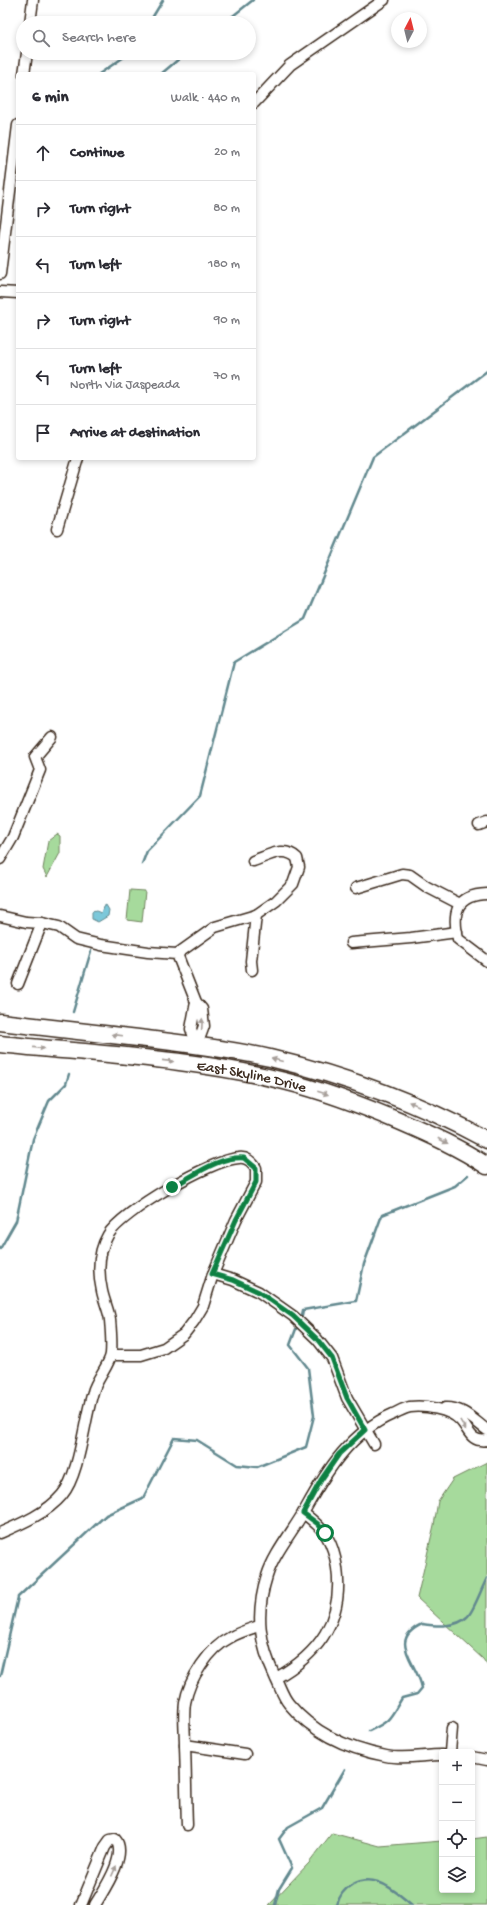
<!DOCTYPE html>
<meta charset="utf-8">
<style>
body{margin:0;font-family:"Gochi Hand",sans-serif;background:#f7f7f7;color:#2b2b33}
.controls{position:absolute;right:12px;bottom:12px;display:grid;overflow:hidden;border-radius:4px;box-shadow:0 2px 6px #0003}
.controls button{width:36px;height:36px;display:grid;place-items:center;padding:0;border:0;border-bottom:1px solid #e1e1e2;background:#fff;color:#2b2b33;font:20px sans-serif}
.compass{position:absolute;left:391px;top:12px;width:36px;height:36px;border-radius:50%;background:#fff;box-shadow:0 2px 6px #0003;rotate:7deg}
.stop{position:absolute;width:12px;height:12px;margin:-9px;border:3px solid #0b8043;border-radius:50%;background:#fff}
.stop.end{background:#0b8043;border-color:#fff;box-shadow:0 1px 4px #0008}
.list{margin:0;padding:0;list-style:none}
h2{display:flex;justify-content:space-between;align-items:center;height:52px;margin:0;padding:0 16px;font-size:17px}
h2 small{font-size:13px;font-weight:400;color:#7c7c81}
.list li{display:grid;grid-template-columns:26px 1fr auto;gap:12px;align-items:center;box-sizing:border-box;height:56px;padding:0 16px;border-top:1px solid #e1e1e2}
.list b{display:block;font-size:15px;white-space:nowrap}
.list p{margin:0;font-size:13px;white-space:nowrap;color:#7c7c81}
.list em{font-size:13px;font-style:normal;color:#7c7c81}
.icon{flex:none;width:22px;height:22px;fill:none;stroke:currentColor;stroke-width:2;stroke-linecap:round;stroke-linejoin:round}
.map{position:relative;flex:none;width:487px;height:1905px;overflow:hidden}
.search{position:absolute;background:#fff;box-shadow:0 2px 6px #0003;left:16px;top:16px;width:240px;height:44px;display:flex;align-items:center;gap:10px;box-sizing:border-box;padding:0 14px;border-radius:22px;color:#7c7c81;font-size:15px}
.panel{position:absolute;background:#fff;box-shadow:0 2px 6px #0003;left:16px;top:72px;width:240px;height:388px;border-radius:4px}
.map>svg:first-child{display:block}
.green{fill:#a6da9c;stroke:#70825d}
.water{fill:#7cc8da;stroke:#62898f}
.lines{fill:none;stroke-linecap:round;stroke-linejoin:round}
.stream{stroke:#62898f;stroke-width:2.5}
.minor-casing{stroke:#3b2a1e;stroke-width:13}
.primary-casing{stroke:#3b2a1e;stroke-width:19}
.minor{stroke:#fff;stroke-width:10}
.primary{stroke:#fff;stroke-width:16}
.oneway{fill:#a79f9a}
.route{stroke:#0b8043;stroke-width:5}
.labels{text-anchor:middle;stroke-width:3.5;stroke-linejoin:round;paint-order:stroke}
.street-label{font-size:15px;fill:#3b2a1e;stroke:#fff}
</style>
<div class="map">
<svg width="487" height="1905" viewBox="0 0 487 1905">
<rect width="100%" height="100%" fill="#fff"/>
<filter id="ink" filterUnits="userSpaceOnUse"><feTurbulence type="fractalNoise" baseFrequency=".025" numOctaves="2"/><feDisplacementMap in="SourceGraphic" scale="8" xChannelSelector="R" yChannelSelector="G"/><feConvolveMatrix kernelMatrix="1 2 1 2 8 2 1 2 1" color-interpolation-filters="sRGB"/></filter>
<g filter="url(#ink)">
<g class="green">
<path d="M57,834L60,836V853L47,877L43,869L48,841Z"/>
<path d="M130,890L145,891L142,922L127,920Z"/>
<path d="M487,1462V1665L483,1659L417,1598L434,1525L438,1501L453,1479Z"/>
<path d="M332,1833L380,1846L442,1841V1890H472V1839L487,1837V1905H269L309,1863Z"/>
</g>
<path class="water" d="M106,905L109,910L108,916L98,922L92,919V912L96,911L101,913L103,907Z"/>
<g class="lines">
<g class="stream">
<path d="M149,23L163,0"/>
<path d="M224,23L253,0"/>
<path d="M99,74L130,53"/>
<path d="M161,74L186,53"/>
<path d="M142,864L147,851L200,796L234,662L305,619L373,457L487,371"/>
<path d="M73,1012L91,951"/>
<path d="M0,1249L16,1221L33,1139L49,1101L66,1084L69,1074"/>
<path d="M302,1315L303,1310L356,1301L364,1264L382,1215L455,1186L468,1175"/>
<path d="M0,1676L18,1597L106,1515L143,1498L174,1438L197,1440L237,1465L257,1467L306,1447L314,1416L308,1368L290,1345L296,1329"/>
<path d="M369,1731C391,1721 390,1718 402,1698L417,1694L422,1688C418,1663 386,1641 422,1624C436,1626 456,1628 467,1617C473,1613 482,1587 487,1578"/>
<path d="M275,1905L279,1889L292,1868L279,1839L288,1827L322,1808L345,1769"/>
<path d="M337,1905C341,1887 360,1876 378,1882C391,1886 402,1897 412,1905"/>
</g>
<g class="minor-casing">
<g id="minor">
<path d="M30,23L33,0"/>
<path d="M24,74L27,53"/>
<path d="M254,103L290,65L384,0"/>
<path d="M0,274L18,125"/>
<path d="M0,292L18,293"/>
<path d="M57,529L78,458"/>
<path d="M479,825L487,822"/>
<path d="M0,859L13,837L40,770L35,757L52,737"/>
<path d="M356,888L402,874L410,875L427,887L460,904"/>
<path d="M487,894C456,895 452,912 458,939L487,961"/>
<path d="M0,916L26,922L42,923L59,927L76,939L101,945L148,952L177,954L196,1002L202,1009L204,1026L197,1045L191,1029L196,1002"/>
<path d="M351,943L411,938L457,932"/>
<path d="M177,954L215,927L256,915L276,901L293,884L299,867L297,858C284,845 268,856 253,861"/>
<path d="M252,970L251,961L256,915"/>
<path d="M18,984L42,923"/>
<path d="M213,1274L233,1280L259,1292L293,1316L317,1339L332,1358L347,1398L374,1444"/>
<path d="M445,1408C463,1407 473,1420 487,1430"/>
<path d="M0,1533C21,1524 47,1513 62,1495C80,1474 84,1420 93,1392C96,1380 110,1364 111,1354C112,1343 111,1331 110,1320C109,1311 104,1301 102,1291C98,1273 98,1252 108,1235C121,1212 212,1159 239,1158C246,1157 252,1162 256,1168V1182L236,1220L213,1274L203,1306L194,1321L184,1334L164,1348L141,1355H111"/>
<path d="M276,1678C319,1654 344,1620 337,1568C333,1541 325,1529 303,1513"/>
<path d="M185,1745L245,1754"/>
<path d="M450,1752L452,1728"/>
<path d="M442,1755C423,1755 405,1760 386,1756C349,1749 313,1733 289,1704C283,1697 280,1687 276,1679C259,1643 255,1614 267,1576C274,1553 294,1530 306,1508C327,1470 351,1432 393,1414C398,1412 404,1408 410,1407C424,1405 450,1409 460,1420C469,1429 470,1443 487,1440"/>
<path d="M472,1757L487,1760"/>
<path d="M187,1825C186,1799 186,1772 185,1746C185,1732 183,1717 185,1703C189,1679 209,1648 231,1637C240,1632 250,1629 259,1626"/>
<path d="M81,1905L105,1847L110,1840L115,1839C129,1854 103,1891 95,1905"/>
</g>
</g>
<g class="primary-casing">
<g id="primary">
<path d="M0,1022C49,1028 98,1033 147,1039C188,1044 230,1049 270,1058C346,1076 419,1103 487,1140"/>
<path id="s1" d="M0,1044C94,1054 192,1058 284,1081C324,1091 364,1106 401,1122C431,1135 460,1148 487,1166"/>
</g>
</g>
<use href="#minor" class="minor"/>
<use href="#primary" class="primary"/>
</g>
<defs><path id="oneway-solid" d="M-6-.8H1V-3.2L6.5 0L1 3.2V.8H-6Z"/></defs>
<g class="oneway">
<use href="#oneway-solid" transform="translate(202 1024) rotate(-87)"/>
<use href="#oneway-solid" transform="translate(117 1035) rotate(-173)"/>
<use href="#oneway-solid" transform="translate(39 1048) rotate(6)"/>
<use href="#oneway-solid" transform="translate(277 1060) rotate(-165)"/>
<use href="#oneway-solid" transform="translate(168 1061) rotate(6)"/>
<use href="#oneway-solid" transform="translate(323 1093) rotate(17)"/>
<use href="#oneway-solid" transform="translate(414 1104) rotate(-157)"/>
<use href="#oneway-solid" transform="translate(443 1141) rotate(28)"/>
<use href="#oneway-solid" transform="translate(463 1425) rotate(59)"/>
<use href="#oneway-solid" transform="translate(114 1871) rotate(-66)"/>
</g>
</g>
<g class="lines" filter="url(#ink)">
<path class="route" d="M172,1187C194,1176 218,1156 244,1158L256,1168V1182L236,1220L212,1274L233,1280L259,1292L293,1316L317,1339L332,1358L347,1398L365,1430L339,1454L321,1480L303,1513L318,1524L325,1533"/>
</g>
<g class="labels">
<g class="street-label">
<text dy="5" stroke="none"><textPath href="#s1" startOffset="254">East Skyline Drive</textPath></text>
</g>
</g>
</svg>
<div class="controls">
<button>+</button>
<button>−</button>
<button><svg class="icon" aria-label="locate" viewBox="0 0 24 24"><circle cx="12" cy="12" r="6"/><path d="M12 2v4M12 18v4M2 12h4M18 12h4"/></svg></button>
<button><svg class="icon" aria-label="layers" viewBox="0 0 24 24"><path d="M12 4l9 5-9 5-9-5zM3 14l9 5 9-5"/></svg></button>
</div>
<svg class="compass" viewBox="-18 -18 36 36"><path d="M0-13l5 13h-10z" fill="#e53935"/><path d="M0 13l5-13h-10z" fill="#7c7c81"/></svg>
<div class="stop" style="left:325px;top:1533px"></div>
<div class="stop end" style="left:172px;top:1187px"></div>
<div class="search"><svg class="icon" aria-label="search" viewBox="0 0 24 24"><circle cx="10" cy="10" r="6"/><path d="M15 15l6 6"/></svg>Search here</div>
<section class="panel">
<h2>6 min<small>Walk · 440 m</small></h2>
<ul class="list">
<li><svg class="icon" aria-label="ahead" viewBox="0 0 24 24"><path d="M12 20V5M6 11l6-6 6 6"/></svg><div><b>Continue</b></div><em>20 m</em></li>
<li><svg class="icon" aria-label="right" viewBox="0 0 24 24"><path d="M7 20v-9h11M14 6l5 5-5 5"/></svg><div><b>Turn right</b></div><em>80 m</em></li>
<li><svg class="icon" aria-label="left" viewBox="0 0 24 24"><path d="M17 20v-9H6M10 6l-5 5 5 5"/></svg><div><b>Turn left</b></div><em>180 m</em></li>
<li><svg class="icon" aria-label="right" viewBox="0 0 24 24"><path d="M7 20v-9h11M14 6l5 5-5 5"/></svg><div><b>Turn right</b></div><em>90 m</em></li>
<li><svg class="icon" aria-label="left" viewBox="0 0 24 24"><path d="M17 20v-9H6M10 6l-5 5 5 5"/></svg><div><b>Turn left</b><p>North Via Jaspeada</p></div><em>70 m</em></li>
<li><svg class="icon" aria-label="arrive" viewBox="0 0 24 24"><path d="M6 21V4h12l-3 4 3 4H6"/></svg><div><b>Arrive at destination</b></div></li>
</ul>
</section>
</div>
